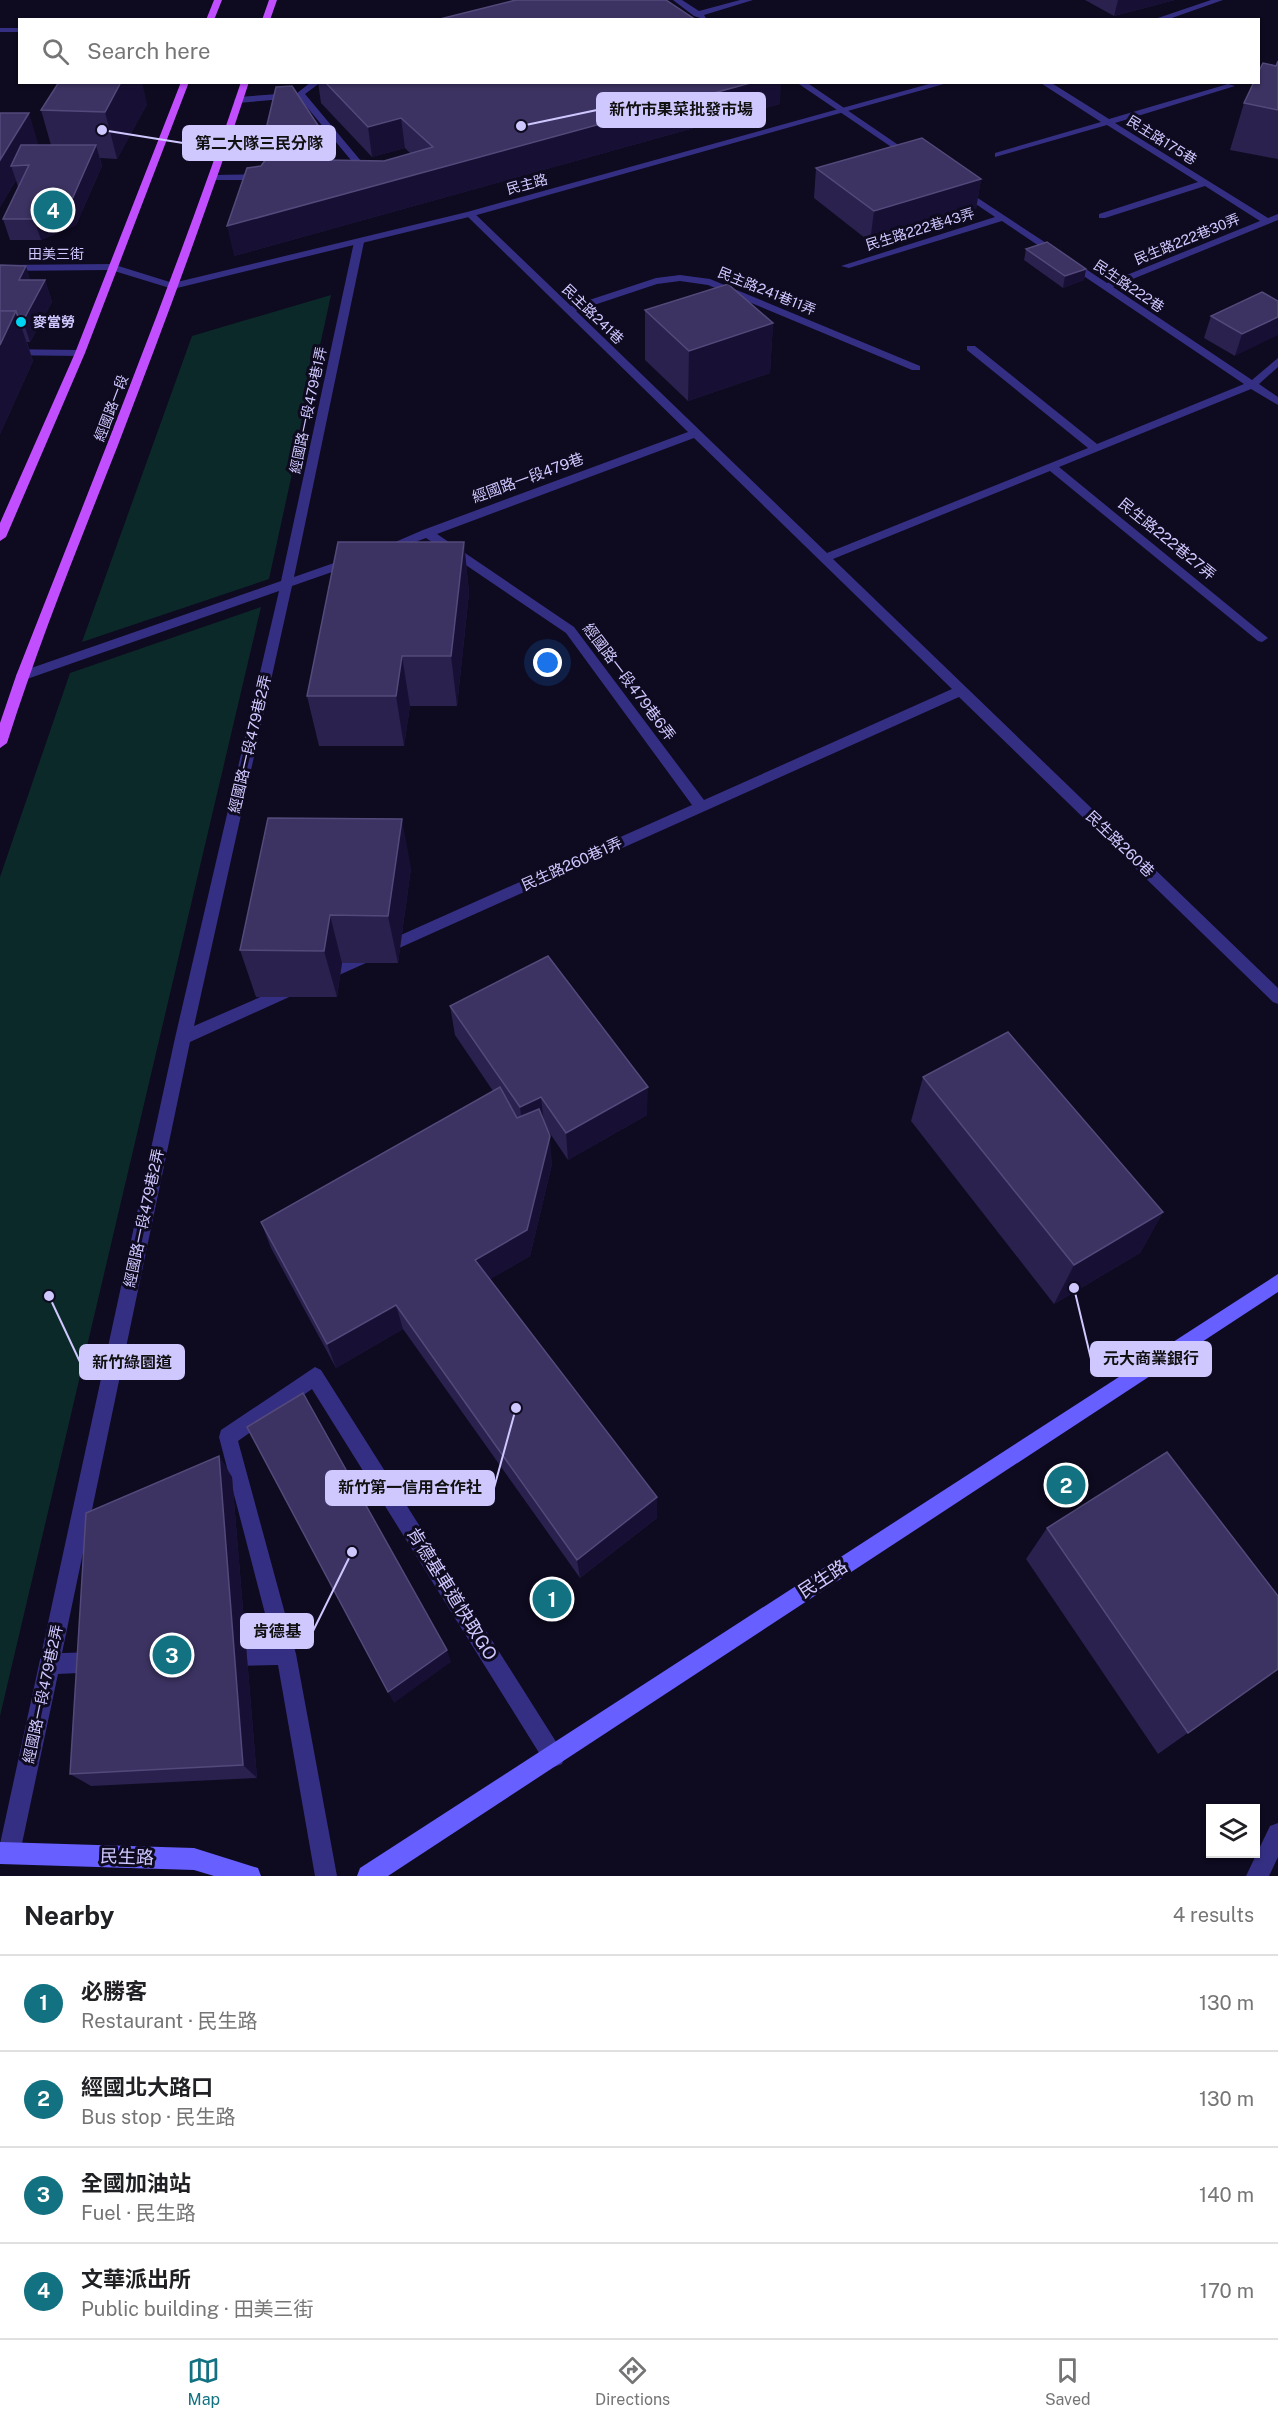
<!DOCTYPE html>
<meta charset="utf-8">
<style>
body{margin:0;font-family:"Public Sans","Noto Sans TC",sans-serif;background:#f2f2f2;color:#202124}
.controls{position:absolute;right:18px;bottom:18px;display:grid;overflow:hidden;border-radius:0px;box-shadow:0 2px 4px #0004}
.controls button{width:54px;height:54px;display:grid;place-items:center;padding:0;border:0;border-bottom:2px solid #e0e0e0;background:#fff;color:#202124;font:30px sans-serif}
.you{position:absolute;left:548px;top:663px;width:21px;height:21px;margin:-15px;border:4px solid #fff;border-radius:50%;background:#1a73e8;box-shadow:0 0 0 9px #1a73e833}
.badge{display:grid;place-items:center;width:39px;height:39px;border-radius:50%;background:#127281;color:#fff;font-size:20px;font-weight:700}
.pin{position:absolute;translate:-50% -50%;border:3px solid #fff;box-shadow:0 2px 6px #0006}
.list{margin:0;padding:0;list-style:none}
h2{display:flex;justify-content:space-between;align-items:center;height:78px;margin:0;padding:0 24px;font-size:26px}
h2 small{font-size:20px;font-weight:400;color:#757577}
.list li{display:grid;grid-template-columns:39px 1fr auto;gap:18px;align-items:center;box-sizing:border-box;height:96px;padding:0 24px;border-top:2px solid #e0e0e0}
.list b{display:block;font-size:22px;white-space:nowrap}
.list p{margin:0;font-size:20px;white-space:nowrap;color:#757577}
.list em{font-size:20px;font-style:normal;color:#757577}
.icon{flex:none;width:33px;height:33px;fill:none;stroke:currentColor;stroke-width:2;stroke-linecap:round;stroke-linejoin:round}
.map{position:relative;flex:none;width:1278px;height:1876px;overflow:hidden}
.search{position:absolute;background:#fff;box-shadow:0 2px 4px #0004;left:18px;right:18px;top:18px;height:66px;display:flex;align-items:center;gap:15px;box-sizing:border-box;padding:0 21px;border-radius:0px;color:#757577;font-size:22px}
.sheet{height:462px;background:#fff}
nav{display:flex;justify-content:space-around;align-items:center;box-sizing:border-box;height:84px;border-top:2px solid #e0e0e0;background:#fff;font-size:16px;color:#757577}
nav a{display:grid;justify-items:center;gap:3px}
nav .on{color:#127281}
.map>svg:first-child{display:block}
.green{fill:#0c2929}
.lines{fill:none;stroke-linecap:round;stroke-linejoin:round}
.lane{fill:#352f83;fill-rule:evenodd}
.street{fill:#352f83;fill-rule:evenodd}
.secondary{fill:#675fff;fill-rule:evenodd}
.primary{fill:#c14fff;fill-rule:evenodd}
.wall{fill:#2a214f}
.shaded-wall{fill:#181034}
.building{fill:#3c3362;stroke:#534a7b;stroke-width:1.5}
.poi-dot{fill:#00d4f3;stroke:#0e0a1f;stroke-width:2}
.labels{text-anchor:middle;stroke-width:6;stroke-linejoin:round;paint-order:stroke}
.far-street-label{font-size:14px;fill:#cfc8ff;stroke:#0e0a1f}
.far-poi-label{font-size:14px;font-weight:bold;fill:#cfc8ff;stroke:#0e0a1f;text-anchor:start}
.street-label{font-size:15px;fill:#cfc8ff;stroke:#0e0a1f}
.near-street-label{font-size:18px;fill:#cfc8ff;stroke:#0e0a1f}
.leader{fill:none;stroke:#cfc8ff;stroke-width:2}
.callout-dot{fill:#cfc8ff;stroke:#0e0a1f;stroke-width:2}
.callout{fill:#cfc8ff;stroke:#cfc8ff;stroke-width:2}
.callout-label{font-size:16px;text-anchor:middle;font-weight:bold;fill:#111}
</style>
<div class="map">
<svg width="1278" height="1876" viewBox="0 0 1278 1876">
<rect width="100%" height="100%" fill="#0e0a1f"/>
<g class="green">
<path d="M331,295L269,579L82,642L192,336Z"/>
<path d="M261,607L0,1716V877L70,673Z"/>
</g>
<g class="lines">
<g class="lane">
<path d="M673,0H682L699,11L740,0H753L704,15L707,20L694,16Z"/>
<rect x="0" y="28" width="20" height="4"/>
<path d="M311,82H321L305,94L371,173V177H365L296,94Z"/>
<path d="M796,82H806L916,157L909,159Z"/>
<path d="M1039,82H1050L1109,119L1228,84L1235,86L1115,123L1268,218L1278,214V220L1113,287L1252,380L1278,358V367L1259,384L1278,397V405L1251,389L1059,467L1268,638L1262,642L1258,641L1050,471L833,559L1278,988V1004L1273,1002L959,697L328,980H318L315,976L318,972L692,805L566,633L426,538L385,553L379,549L423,530L688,432L467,216V212H473L571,306L656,278L680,275L710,279L920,366V370H912L708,285L680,281L657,284L576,311L827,553L1088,448L967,350V346H975L1097,444L1244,384L1002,221L849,268L841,266L995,217L958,192V188L961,187L1107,283L1260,221L1205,186L1105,218H1099V214L1198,182L1107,125L995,157V153L1101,122ZM694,438L952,689L704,800L574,627L437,534Z"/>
<path d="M292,93L295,94V98L238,103L234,100L238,97Z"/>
<path d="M213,175L264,174L269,177L264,180H210L208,178Z"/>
<path d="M359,239L364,242L294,577L351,557L357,561L355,564L292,586L194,1026L288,985L293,983L298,985L301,989L298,993L190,1042L62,1653L98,1652L105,1655L108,1662L105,1669L98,1672L58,1674L20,1853L17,1861L9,1864L1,1861L0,1844L175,1038L279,591L27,679H17L16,676L17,673L281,581L354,242Z"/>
<path d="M0,349L80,350L85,353L80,356L0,355Z"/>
<path d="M315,1367L321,1370L565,1756L562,1764L554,1767L546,1764L312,1389L238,1441L296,1654L337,1876H315L278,1665L227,1666L220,1663L217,1656L220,1649L227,1646L273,1644L219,1437L221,1430Z"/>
<path d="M1278,1823V1857L1269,1876H1246L1270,1826Z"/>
</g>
<g class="street">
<path d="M1211,0H1223L1166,20H1152Z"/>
<path d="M936,82H951L473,216L173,289L111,270L0,271V265L112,264L173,283L467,212Z"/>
</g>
<g class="secondary">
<path d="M1278,1274V1292L388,1876H357L360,1868Z"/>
<path d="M0,1842L194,1848L258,1868L261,1876H214L194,1870L0,1864Z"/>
</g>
<g class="primary">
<path d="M214,0H222L214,20H206Z"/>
<path d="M269,0H277L270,20H262Z"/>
<path d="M181,82H189L85,353L6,537L0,541V523L75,353Z"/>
<path d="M241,82H249C209,205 164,325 118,445C79,544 39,642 7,743L0,748V723L16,676C93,479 173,283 241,82Z"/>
</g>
</g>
<g class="wall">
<path d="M1085,0H1175L1114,16Z"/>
<path d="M1278,61V159L1230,150L1244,103L1276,66Z"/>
<path d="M318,82H325L780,104L234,256L261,166L265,161L262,146L327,139L331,160L384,161L411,154L405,148L372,157L321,103Z"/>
<path d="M147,104L117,159L100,158L102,166L76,225L41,240H10L3,219L19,187H18L16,180L0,207V113L38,143L36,145H51L41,110Z"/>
<path d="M816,168L981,179L976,209L870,242L814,198Z"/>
<path d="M1026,249L1086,269L1084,280L1063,288L1024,260Z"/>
<path d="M0,265L30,280H45L52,302L30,342H27L33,361L0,434Z"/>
<path d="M1262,292L1235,356L1204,338L1211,316Z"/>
<path d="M645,310L773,323L770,373L688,401L645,360Z"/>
<path d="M464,542L469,593L457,706H410L404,746H319L307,696Z"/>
<path d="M411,868L398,963H342L337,997H256L240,950Z"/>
<path d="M450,1006L647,1115L568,1160L547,1129L552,1164L530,1256L490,1279L657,1518L580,1578L403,1329L336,1368L271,1248L261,1222L493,1091L455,1035Z"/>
<path d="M923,1077L1163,1212L1140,1253L1054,1304L911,1121Z"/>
<path d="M219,1456L232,1477L257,1778L91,1786L70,1774Z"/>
<path d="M1047,1528L1278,1669L1158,1754L1026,1559Z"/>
</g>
<g class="shaded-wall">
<path d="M1118,0H1175L1114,16Z"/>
<path d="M121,82H142L147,104L117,159L105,112Z"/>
<path d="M754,82H781L780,104L234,256L227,226Z"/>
<path d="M29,113L38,143L24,165L11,166L16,180L0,207V160Z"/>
<path d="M401,118L405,148L372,157L368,127Z"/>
<path d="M327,139L331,160L266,167L262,146Z"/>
<path d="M96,145L102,166L76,225L41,240L34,219Z"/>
<path d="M981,179L976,209L870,242L874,211Z"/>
<path d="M26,266L33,288L19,280Z"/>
<path d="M1086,269L1084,280L1063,288L1065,276Z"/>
<path d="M45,280L52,302L30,342L23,321Z"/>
<path d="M16,311L33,361L0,434V345Z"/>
<path d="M1278,317V335L1235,356L1242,334Z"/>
<path d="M773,323L770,373L688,401L689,351Z"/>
<path d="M464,542L469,593L457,706L451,656Z"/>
<path d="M402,656L410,706L404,746L396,696Z"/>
<path d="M402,819L411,868L398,963L388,916Z"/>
<path d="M330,915L342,963L337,997L324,951Z"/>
<path d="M648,1087L647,1115L568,1160L566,1133Z"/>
<path d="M541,1097L544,1124L523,1135L520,1107Z"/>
<path d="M550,1136L552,1164L530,1256L480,1285L475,1260Z"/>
<path d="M1163,1212L1140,1253L1054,1304L1074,1265Z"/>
<path d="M396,1305L403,1329L336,1368L327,1344Z"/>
<path d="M219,1456L232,1477L257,1778L243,1765Z"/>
<path d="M657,1497V1518L580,1578L577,1560Z"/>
<path d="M447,1650L451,1662L394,1703L388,1692Z"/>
</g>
<g class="building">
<path d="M516,0H666L696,20H436Z"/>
<path d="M1278,61V110L1244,103L1254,82H1258V73L1263,63L1276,66Z"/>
<path d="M59,82H121L105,112L41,110Z"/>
<path d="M325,82H754L227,226L247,168L261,166L266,159L384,161L433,147L401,118L368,127Z"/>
<path d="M292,86L327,139L262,146L276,87Z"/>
<path d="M0,113H29L0,160Z"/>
<path d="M922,138L981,179L874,211L816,168Z"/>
<path d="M21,145H96L70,204L34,219H3L29,165L11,166Z"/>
<path d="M1047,242L1086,269L1065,276L1026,249Z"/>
<path d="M0,265L26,266L19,280H45L23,321L19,320L16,311H0Z"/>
<path d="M728,284L773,323L689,351L645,310Z"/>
<path d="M1262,292L1278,301V317L1242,334L1211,316Z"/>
<path d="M0,311H16L0,345Z"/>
<path d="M338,542H464L451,656H402L396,696H307Z"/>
<path d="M268,818L402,819L388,916L330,915L324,951L240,950Z"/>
<path d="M548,956L648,1087L566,1133L541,1097L520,1107L450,1006Z"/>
<path d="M1008,1032L1163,1212L1074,1265L923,1077Z"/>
<path d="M500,1087L517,1118L539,1109L550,1136L527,1230L475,1260L657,1497L577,1560L396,1305L327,1344L261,1222Z"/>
<path d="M303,1393L447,1650L388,1692L247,1427Z"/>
<path d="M1167,1452L1278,1596V1669L1188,1733L1047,1528Z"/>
<path d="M219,1456L243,1765L70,1774L86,1513Z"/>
</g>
<circle class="poi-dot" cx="21" cy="322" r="6"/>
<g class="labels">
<g class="far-street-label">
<text transform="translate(1162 140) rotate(32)" y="5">民主路175巷</text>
<text transform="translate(527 184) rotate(-15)" y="5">民主路</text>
<text transform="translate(920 229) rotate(-17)" y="5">民生路222巷43弄</text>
<text transform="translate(1187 239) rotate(-22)" y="5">民生路222巷30弄</text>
<text x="56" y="259">田美三街</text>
<text transform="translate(1129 286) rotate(34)" y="5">民生路222巷</text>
<text transform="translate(767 291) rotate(22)" y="5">民主路241巷11弄</text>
<text transform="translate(593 314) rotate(44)" y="5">民主路241巷</text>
<text transform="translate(111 408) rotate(-69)" y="5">經國路一段</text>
<text transform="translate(308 410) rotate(-78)" y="5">經國路一段479巷1弄</text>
</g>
<g class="far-poi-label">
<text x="33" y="327">麥當勞</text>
</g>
<g class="street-label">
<text transform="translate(528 478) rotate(-20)" y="5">經國路一段479巷</text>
<text transform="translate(1167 539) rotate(39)" y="5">民生路222巷27弄</text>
<text transform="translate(629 682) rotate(53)" y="5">經國路一段479巷6弄</text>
<text transform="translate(250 744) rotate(-77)" y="5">經國路一段479巷2弄</text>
<text transform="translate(1120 844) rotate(44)" y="5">民生路260巷</text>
<text transform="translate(572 864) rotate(-24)" y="5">民生路260巷1弄</text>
<text transform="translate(144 1218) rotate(-78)" y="5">經國路一段479巷2弄</text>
<text transform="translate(43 1694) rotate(-78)" y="5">經國路一段479巷2弄</text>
</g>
<g class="near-street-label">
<text transform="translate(823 1579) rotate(-33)" y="6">民生路</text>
<text transform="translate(452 1594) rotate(58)" y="6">肯德基車道快取GO</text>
<text transform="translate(127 1857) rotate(2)" y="6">民生路</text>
</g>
</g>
<path class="leader" d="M521 126L597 110M102 130L183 143M1074 1288L1091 1359M49 1296L80 1362M516 1408L494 1488M352 1552L313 1631"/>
<g class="callout-dot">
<circle cx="521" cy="126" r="6"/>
<circle cx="102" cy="130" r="6"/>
<circle cx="1074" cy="1288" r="6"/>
<circle cx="49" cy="1296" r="6"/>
<circle cx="516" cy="1408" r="6"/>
<circle cx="352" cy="1552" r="6"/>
</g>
<g class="callout">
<rect x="597" y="93" width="168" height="34" rx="6"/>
<rect x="183" y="126" width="152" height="34" rx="6"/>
<rect x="1091" y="1342" width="120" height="34" rx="6"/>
<rect x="80" y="1345" width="104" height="34" rx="6"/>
<rect x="326" y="1471" width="168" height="34" rx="6"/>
<rect x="241" y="1614" width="72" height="34" rx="6"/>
</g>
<g class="callout-label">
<text x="681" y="115">新竹市果菜批發市場</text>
<text x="259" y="149">第二大隊三民分隊</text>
<text x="1151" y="1364">元大商業銀行</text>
<text x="132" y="1368">新竹綠園道</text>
<text x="410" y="1493">新竹第一信用合作社</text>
<text x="277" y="1637">肯德基</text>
</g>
</svg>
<div class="controls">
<button><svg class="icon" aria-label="layers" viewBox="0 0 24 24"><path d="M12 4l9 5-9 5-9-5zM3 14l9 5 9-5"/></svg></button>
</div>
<div class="you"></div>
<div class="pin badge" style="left:552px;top:1599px">1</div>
<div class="pin badge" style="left:1066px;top:1485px">2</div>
<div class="pin badge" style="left:172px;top:1655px">3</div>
<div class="pin badge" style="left:53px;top:210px">4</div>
<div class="search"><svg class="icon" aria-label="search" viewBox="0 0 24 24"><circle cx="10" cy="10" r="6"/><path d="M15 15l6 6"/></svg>Search here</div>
</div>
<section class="sheet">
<h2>Nearby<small>4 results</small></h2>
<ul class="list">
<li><span class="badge">1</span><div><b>必勝客</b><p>Restaurant · 民生路</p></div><em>130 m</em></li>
<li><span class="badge">2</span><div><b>經國北大路口</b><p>Bus stop · 民生路</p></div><em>130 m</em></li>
<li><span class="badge">3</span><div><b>全國加油站</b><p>Fuel · 民生路</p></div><em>140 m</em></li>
<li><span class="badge">4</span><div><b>文華派出所</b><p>Public building · 田美三街</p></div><em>170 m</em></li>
</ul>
</section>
<nav>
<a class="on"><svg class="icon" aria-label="map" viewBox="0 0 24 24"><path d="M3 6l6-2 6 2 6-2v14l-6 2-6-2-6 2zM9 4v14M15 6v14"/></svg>Map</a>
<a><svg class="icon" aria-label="directions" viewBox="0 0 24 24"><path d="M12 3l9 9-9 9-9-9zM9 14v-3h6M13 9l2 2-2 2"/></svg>Directions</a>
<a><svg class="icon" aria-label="saved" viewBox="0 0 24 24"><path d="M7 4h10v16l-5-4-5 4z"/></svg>Saved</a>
</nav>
